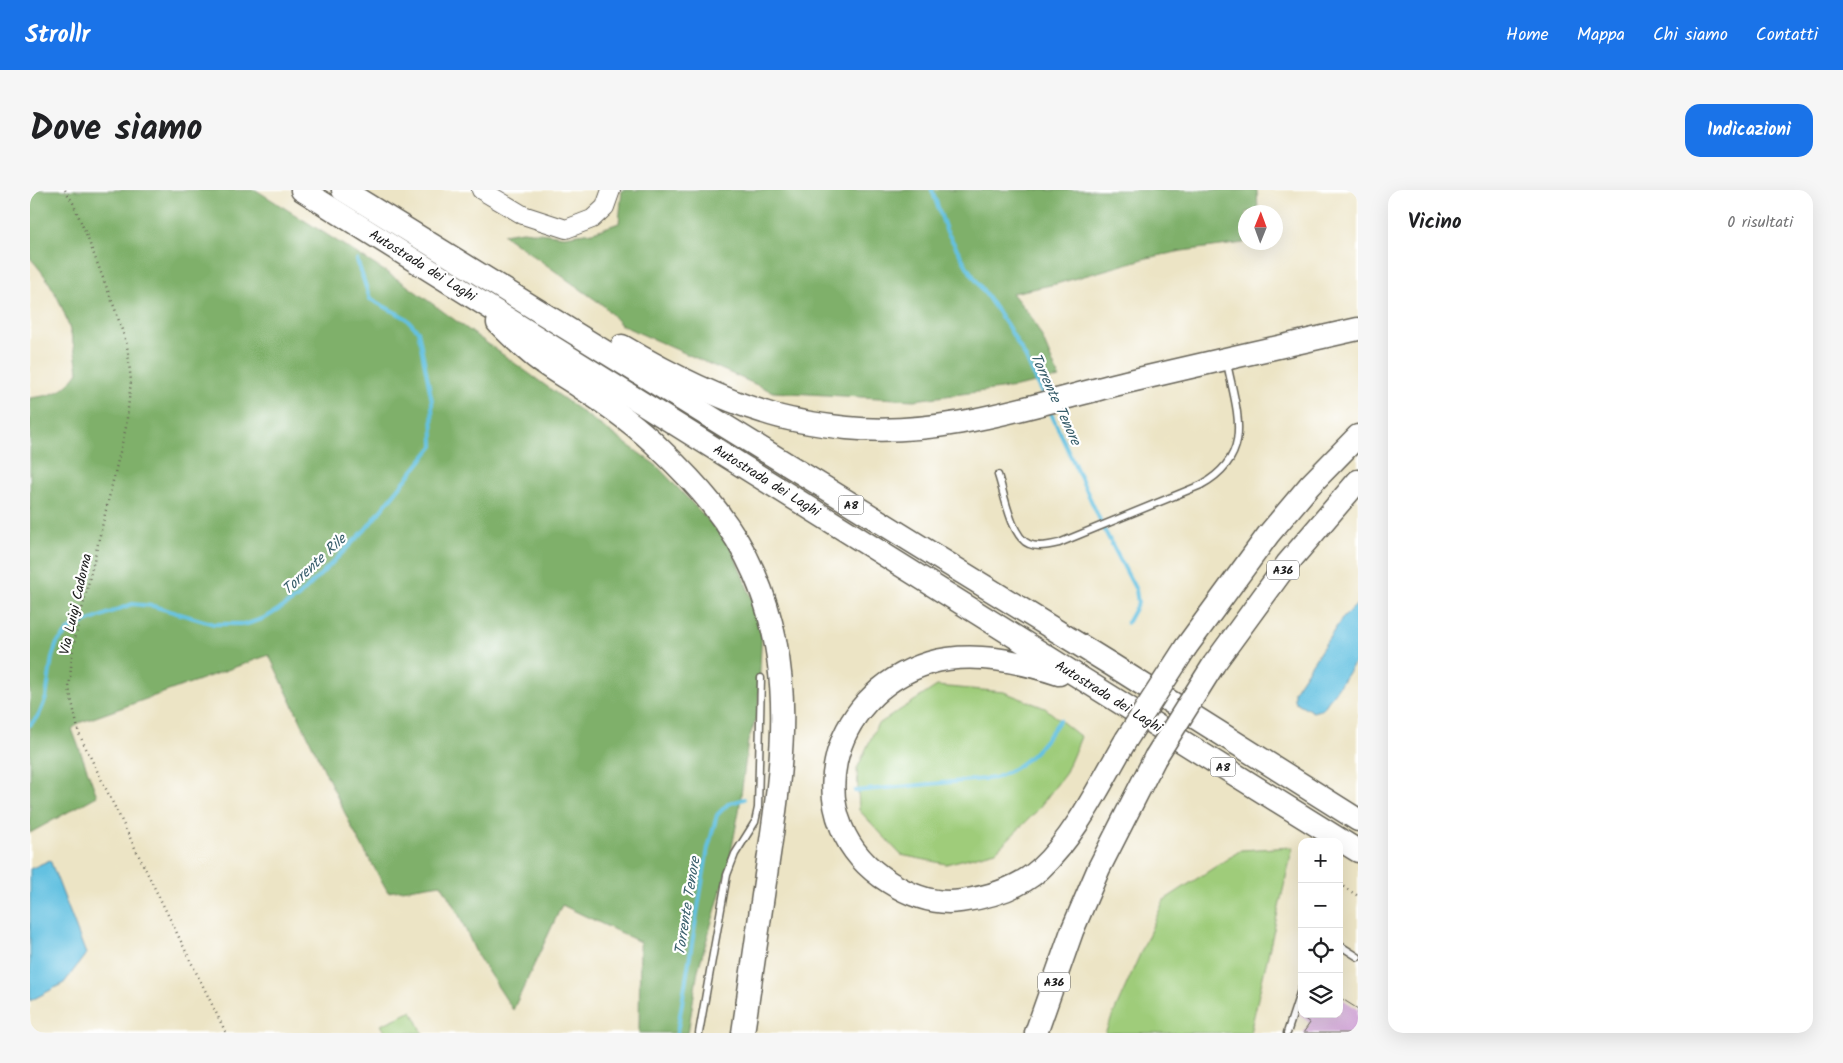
<!DOCTYPE html>
<html lang="it">
<meta charset="utf-8">
<style>
body{margin:0;font-family:Kalam,sans-serif;background:#f6f6f6;color:#202124}
.controls{position:absolute;right:15px;bottom:15px;display:grid;overflow:hidden;border-radius:10px;box-shadow:0 5px 20px #0002}
.controls button{width:45px;height:45px;display:grid;place-items:center;padding:0;border:0;border-bottom:1px solid #e0e0e0;background:#fff;color:#202124;font:25px sans-serif}
.compass{position:absolute;left:1208px;top:15px;width:45px;height:45px;border-radius:50%;background:#fff;box-shadow:0 5px 20px #0002;rotate:1deg}
.list{margin:0;padding:0;list-style:none}
h2{display:flex;justify-content:space-between;align-items:center;height:65px;margin:0;padding:0 20px;font-size:21px}
h2 small{font-size:16px;font-weight:400;color:#757577}
.icon{flex:none;width:28px;height:28px;fill:none;stroke:currentColor;stroke-width:2;stroke-linecap:round;stroke-linejoin:round}
.map{position:relative;flex:none;width:1328px;height:843px;overflow:hidden;border-radius:15px}
header{display:flex;align-items:center;gap:30px;box-sizing:border-box;height:70px;padding:0 25px;background:#1a73e8;color:#fff}
header strong{font-size:24px}
nav{display:flex;gap:28px;margin-inline-start:auto;font-size:18px}
.intro{display:flex;align-items:center;justify-content:space-between;box-sizing:border-box;height:120px;padding:0 30px}
h1{margin:0;font-size:35px}
.button{padding:12px 22px;border-radius:15px;background:#1a73e8;color:#fff;font-size:18px;font-weight:700}
main{display:flex;gap:30px;padding:0 30px}
aside{flex:1;background:#fff;border-radius:15px;box-shadow:0 5px 20px #0002}
.map>svg:first-child{display:block}
.green{fill:#9fcc7a;stroke:#5e744b}
.forest{fill:#7fb06a;stroke:#4e6643}
.water{fill:#63c1e1;stroke:#406e7e}
.lines{fill:none;stroke-linecap:round;stroke-linejoin:round}
.stream{stroke:#63c1e1;stroke-width:4}
.building{fill:#d2a6d7}
.lane-casing{stroke:#656257;stroke-width:9}
.secondary-casing{stroke:#656257;stroke-width:20}
.highway-casing{stroke:#656257;stroke-width:25}
.path{stroke:#656257;stroke-width:2.5;stroke-dasharray:1 4;stroke-linecap:butt}
.lane{stroke:#fff;stroke-width:6}
.secondary{stroke:#fff;stroke-width:18}
.highway{stroke:#fff;stroke-width:22}
.highway-bridge-casing{stroke:#656257;stroke-width:25;stroke-linecap:butt}
.highway-bridge{stroke:#fff;stroke-width:22}
.labels{text-anchor:middle;stroke-width:4.5;stroke-linejoin:round;paint-order:stroke}
.shield{fill:#fff;stroke:#606060;stroke-width:1}
.shield-label{font-size:12px;font-weight:bold;fill:#1c1c1c}
.street-label{font-size:14px;fill:#1c1c1c;stroke:#fff}
.water-label{font-size:15px;font-style:italic;fill:#385e6b;stroke:#fff}
</style>
<header>
<strong>Strollr</strong>
<nav><a>Home</a><a>Mappa</a><a>Chi siamo</a><a>Contatti</a></nav>
</header>
<div class="intro"><h1>Dove siamo</h1><a class="button">Indicazioni</a></div>
<main>
<div class="map">
<svg width="1328" height="843" viewBox="0 0 1328 843">
<rect width="100%" height="100%" fill="#fff"/>
<filter id="ink" filterUnits="userSpaceOnUse"><feTurbulence type="fractalNoise" baseFrequency=".02" numOctaves="2"/><feDisplacementMap in="SourceGraphic" scale="10" xChannelSelector="R" yChannelSelector="G"/><feConvolveMatrix kernelMatrix="1 2 1 2 8 2 1 2 1" color-interpolation-filters="sRGB"/></filter>
<filter id="wash" filterUnits="userSpaceOnUse"><feTurbulence type="fractalNoise" baseFrequency=".0096" numOctaves="4" result="noise"/><feDisplacementMap in="SourceGraphic" scale="20" xChannelSelector="R" yChannelSelector="G"/><feGaussianBlur stdDeviation="1.12" result="paint"/><feColorMatrix in="noise" values="0 0 0 0 0 0 0 0 0 0 0 0 0 0 0 0 0 1.4 0 .05"/><feComposite in="paint" operator="in"/></filter>
<g filter="url(#wash)">
<rect width="100%" height="100%" fill="#ece4c5"/>
<g class="green">
<path d="M907,496L974,502L1015,518L1051,547L1035,584L1005,623L966,661L916,674L871,665L829,620L827,579L847,535Z"/>
<path d="M1263,657L1220,843H1075L1134,710L1211,660Z"/>
<path d="M382,821L393,843H356L351,835Z"/>
</g>
<g class="forest">
<path d="M0,0H226L375,94L627,276L699,352L732,434L728,523L718,551L709,621L699,673L668,780L658,843H609L610,752L532,715L483,820L447,765L429,725L411,694L358,702L324,642L239,465L49,533L42,539L67,606L0,643V208C24,205 34,202 48,182C43,139 30,100 0,68Z"/>
<path d="M592,0H1227L1228,22H1216L1214,53L1152,61L1117,68L1026,94L982,103L1002,128L1012,147L1029,188L986,197L884,210L743,202L591,135L574,116L473,44L493,41L534,46L563,42L589,33Z"/>
</g>
<g class="water">
<path d="M1328,413V468L1293,519L1283,522L1264,511V501L1311,430Z"/>
<path d="M20,670L56,764L34,793L0,811V679Z"/>
</g>
<g class="lines">
<g class="stream">
<path d="M902,0L916,40L939,80L977,135L995,166L1013,206"/>
<path d="M1019,219L1075,341L1106,400L1108,413L1097,433"/>
<path d="M0,535L9,525L16,508L22,467L27,453L41,438L102,414L123,416L184,434H217L235,428L267,408L335,340L403,256L402,211L388,141L376,128L340,109L327,70"/>
<path d="M825,601L965,588C997,575 1010,558 1030,530"/>
<path d="M647,843L678,658L687,625L698,614L714,609"/>
</g>
</g>
<g id="blocks">
<path class="building" d="M1309,807L1328,819V843H1273L1280,833L1268,824H1309Z"/>
</g>
</g>
<g filter="url(#ink)">
<use href="#blocks" fill-opacity="0" stroke="#656257" stroke-width="1"/>
<g class="lines">
<g class="lane-casing">
<g id="lane">
<path d="M968,285C974,302 981,347 999,354C1008,358 1020,355 1029,353L1171,295C1225,265 1207,223 1197,173"/>
<path d="M1309,755L1328,767"/>
<path d="M669,843L697,685L705,664L725,632L728,618L731,488"/>
<path d="M1257,843L1272,797"/>
</g>
</g>
<g class="secondary-casing">
<path id="secondary" d="M451,0L493,25L536,39L562,29L575,17L581,0"/>
</g>
<g class="highway-casing">
<g id="highway">
<path d="M272,0C625,218 975,442 1328,661"/>
<path d="M313,0L1082,475L1328,630"/>
<path d="M468,133C480,145 492,157 505,167C519,178 535,187 550,197C578,215 606,235 629,258C667,294 703,334 724,383C767,481 752,576 737,678C729,733 721,788 713,843"/>
<path d="M592,156C636,182 684,207 734,222C760,231 790,235 817,238C911,248 1006,214 1096,192C1173,174 1251,156 1328,139"/>
<path d="M1156,457L1238,345L1280,295L1328,246"/>
<path d="M1184,474L1257,374L1328,291"/>
<path d="M1029,484C989,471 940,461 899,473C798,504 765,633 859,692C881,706 905,715 931,711C959,707 988,699 1010,679C1047,644 1070,594 1096,550"/>
<path d="M1006,843L1042,741L1069,678L1125,568"/>
</g>
</g>
<g class="path">
<path d="M35,0L43,13L58,49L85,119L97,155L101,191L96,237L43,457L39,498L49,544L196,843"/>
<path d="M1309,694L1328,706"/>
</g>
<use href="#lane" class="lane"/>
<use href="#secondary" class="secondary"/>
<use href="#highway" class="highway"/>
<g class="highway-bridge-casing">
<g id="highway-bridge">
<path d="M1096,550L1156,457"/>
<path d="M1125,568L1184,474"/>
</g>
</g>
<use href="#highway-bridge" class="highway-bridge"/>
</g>
</g>
<g class="labels">
<g class="shield">
<rect x="808.5" y="305.5" width="25" height="19" rx="4"/>
<rect x="1237" y="370.5" width="32" height="19" rx="4"/>
<rect x="1180.5" y="567.5" width="25" height="19" rx="4"/>
<rect x="1008" y="782.5" width="32" height="19" rx="4"/>
</g>
<g class="shield-label">
<text x="821" y="319">A8</text>
<text x="1253" y="384">A36</text>
<text x="1193" y="581">A8</text>
<text x="1024" y="796">A36</text>
</g>
<g class="street-label">
<text transform="translate(393 75) rotate(32)" y="5">Autostrada dei Laghi</text>
<text transform="translate(737 290) rotate(32)" y="5">Autostrada dei Laghi</text>
<text transform="translate(45 414) rotate(-77)" y="5">Via Luigi Cadorna</text>
<text transform="translate(1079 506) rotate(32)" y="5">Autostrada dei Laghi</text>
</g>
<g class="water-label">
<text transform="translate(1026 209) rotate(65)" y="5">Torrente Tenore</text>
<text transform="translate(284 374) rotate(-43)" y="5">Torrente Rile</text>
<text transform="translate(657 716) rotate(-81)" y="5">Torrente Tenore</text>
</g>
</g>
</svg>
<div class="controls">
<button>+</button>
<button>−</button>
<button><svg class="icon" aria-label="locate" viewBox="0 0 24 24"><circle cx="12" cy="12" r="6"/><path d="M12 2v4M12 18v4M2 12h4M18 12h4"/></svg></button>
<button><svg class="icon" aria-label="layers" viewBox="0 0 24 24"><path d="M12 4l9 5-9 5-9-5zM3 14l9 5 9-5"/></svg></button>
</div>
<svg class="compass" viewBox="-18 -18 36 36"><path d="M0-13l5 13h-10z" fill="#e53935"/><path d="M0 13l5-13h-10z" fill="#757577"/></svg>
</div>
<aside>
<h2>Vicino<small>0 risultati</small></h2>
<ul class="list">
</ul>
</aside>
</main>
